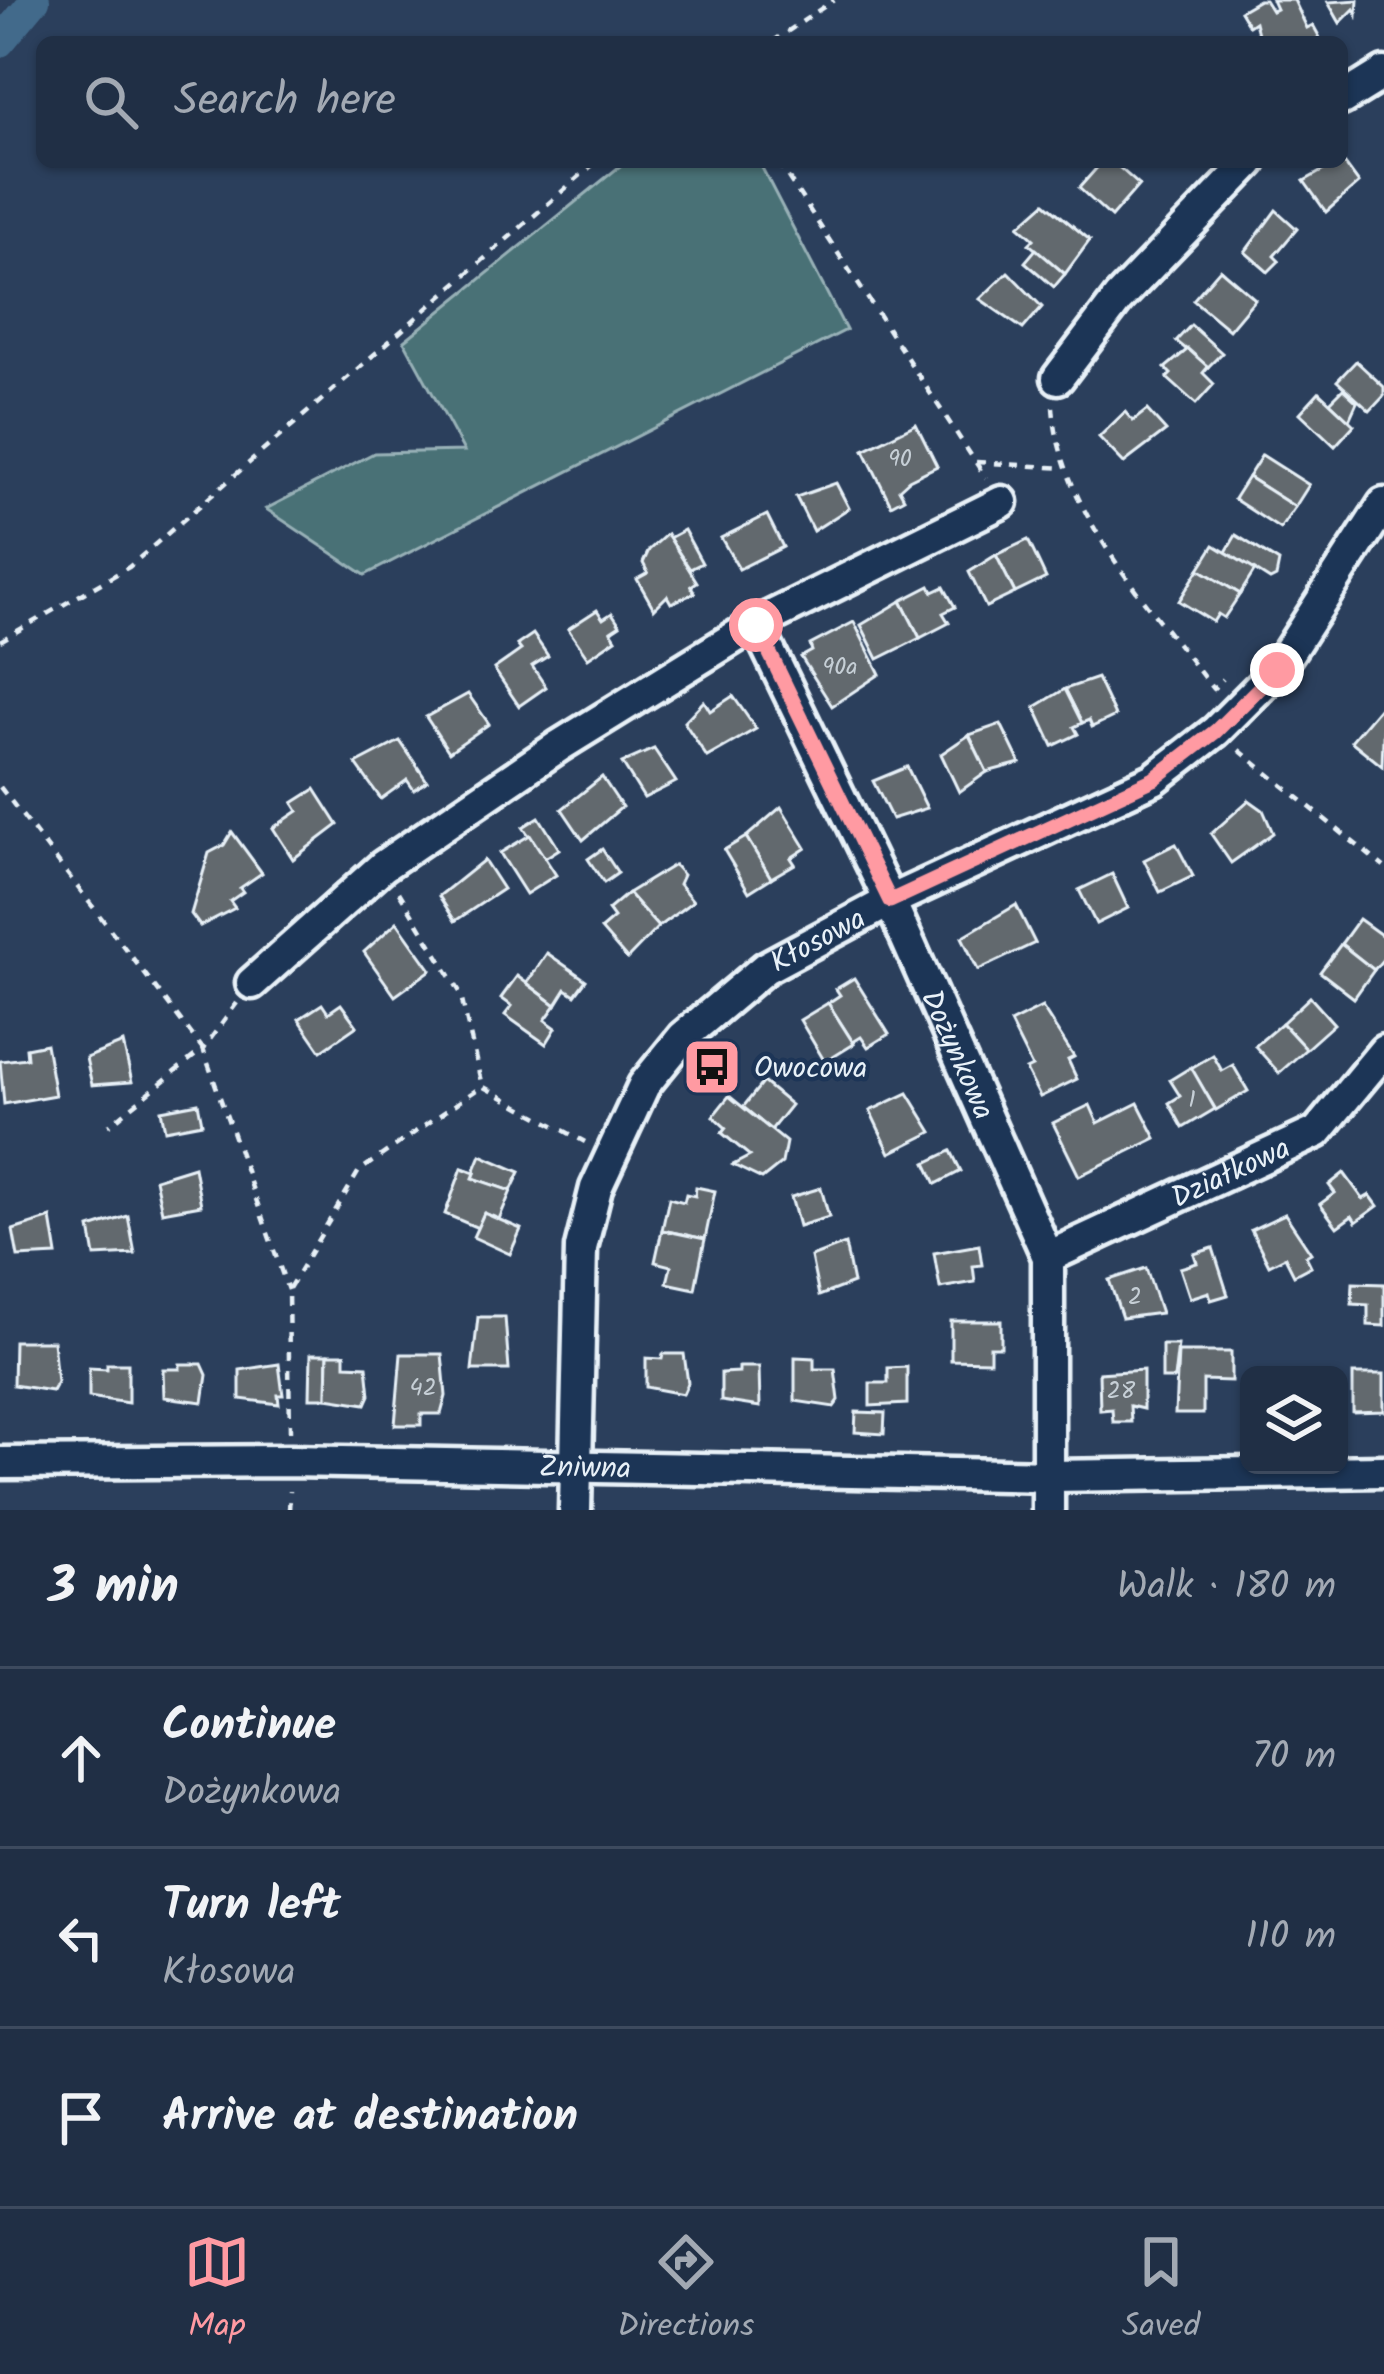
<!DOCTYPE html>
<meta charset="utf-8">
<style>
body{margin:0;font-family:Kalam,sans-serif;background:#2d3b50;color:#f1f3f6}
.controls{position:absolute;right:36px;bottom:36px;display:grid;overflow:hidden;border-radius:18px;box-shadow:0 3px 9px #0004}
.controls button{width:108px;height:108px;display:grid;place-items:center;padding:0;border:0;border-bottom:3px solid #3d4a5e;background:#202f45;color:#f1f3f6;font:60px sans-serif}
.stop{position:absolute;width:36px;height:36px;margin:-27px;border:9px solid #ff9aa2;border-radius:50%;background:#fff}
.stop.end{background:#ff9aa2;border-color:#fff;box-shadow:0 3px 12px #0008}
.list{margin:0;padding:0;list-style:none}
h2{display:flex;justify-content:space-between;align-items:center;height:156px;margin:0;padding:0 48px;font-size:51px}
h2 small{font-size:39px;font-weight:400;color:#a2a9b3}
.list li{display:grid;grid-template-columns:78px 1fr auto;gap:36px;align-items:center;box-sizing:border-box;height:180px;padding:0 48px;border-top:3px solid #3d4a5e}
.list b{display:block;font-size:45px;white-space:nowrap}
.list p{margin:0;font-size:39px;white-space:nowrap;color:#a2a9b3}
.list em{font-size:39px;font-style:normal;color:#a2a9b3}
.icon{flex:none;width:66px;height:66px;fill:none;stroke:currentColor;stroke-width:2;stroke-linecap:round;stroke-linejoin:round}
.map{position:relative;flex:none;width:1384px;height:1510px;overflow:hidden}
.search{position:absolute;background:#202f45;box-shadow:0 3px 9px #0004;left:36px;right:36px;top:36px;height:132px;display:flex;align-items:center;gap:30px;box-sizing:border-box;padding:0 42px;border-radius:18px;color:#a2a9b3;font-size:45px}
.sheet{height:696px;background:#202f45}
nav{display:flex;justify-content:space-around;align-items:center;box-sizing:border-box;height:168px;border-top:3px solid #3d4a5e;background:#202f45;font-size:33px;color:#a2a9b3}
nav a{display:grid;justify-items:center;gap:6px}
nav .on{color:#ff9aa2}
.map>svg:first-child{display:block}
.green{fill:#487176;stroke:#98b1b7;stroke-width:3}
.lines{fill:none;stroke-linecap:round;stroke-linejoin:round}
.canal{stroke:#436b8b;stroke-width:30}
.building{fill:#62696e;stroke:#e8f1f8;stroke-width:3}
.minor-casing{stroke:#e8f1f8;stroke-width:39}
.path{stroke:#e8f1f8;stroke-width:4.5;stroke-dasharray:9 9;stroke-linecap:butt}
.minor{stroke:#1d3557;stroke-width:30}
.route{stroke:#ff9aa2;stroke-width:15}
.labels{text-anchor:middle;stroke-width:9;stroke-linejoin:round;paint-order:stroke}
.number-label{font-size:24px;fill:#c6cfd6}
.street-label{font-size:30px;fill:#e8f1f8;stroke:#1d3557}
.poi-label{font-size:30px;fill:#e8f1f8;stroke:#1d3557;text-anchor:start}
</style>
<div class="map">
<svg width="1384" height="1510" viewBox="0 0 1384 1510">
<rect width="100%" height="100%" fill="#2b3f5c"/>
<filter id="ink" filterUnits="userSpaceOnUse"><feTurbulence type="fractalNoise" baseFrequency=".00833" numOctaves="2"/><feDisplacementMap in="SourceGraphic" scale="24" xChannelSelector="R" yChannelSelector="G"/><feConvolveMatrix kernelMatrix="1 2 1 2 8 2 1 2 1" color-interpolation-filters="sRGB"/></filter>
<g filter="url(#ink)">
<path class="green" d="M625,162H759L846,330L365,575L266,509L374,453L464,451L404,341Z"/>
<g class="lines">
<path class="canal" d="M0,42L35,0"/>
</g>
<g class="building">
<path d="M1259,0H1265L1272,11L1276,9L1272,0H1294L1307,28L1313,25L1319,36L1315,42H1260L1255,22L1249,26L1240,11Z"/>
<path d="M1358,0L1357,15L1354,9L1340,23L1328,2Z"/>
<path d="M1342,160L1359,183L1326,212L1304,181Z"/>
<path d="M1102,162H1113L1139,185L1111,217L1079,188Z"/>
<path d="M1045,203L1090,240L1065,274L1029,244L1034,239L1019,226Z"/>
<path d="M1276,210L1297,229L1274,256L1279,261L1268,272L1245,252Z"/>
<path d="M1036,249L1065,274L1054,287L1025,262Z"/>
<path d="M1220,269L1255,299L1229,330L1193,300Z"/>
<path d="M1008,272L1042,307L1023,329L980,299Z"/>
<path d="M1191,325L1222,353L1208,367L1176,341Z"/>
<path d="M1188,349L1208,367L1203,373L1214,384L1196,404L1167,378L1171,374L1165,368Z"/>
<path d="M1356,361L1384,387V396L1370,411L1337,381Z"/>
<path d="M1343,389L1357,402L1349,420L1330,402Z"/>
<path d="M1319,392L1354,425L1335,446L1300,413Z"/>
<path d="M1147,410L1166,431L1124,463L1099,437L1125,412L1133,421Z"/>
<path d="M916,424L937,466L909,480L899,489L904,498L891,505L864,450Z"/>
<path d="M1262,455L1309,485L1295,507L1248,477Z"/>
<path d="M1248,477L1295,507L1280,529L1234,499Z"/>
<path d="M836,483L849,508L813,531L796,497Z"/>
<path d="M767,515L783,547L739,569L721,538Z"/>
<path d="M684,530L702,563L690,569L669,538Z"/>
<path d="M667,534L697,582L691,586L695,593L671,603L667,596L654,609L637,579L648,573L643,563L649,550Z"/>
<path d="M1236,535L1279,562L1276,577L1270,580L1226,552Z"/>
<path d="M1028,540L1046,578L1015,593L996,555Z"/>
<path d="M1214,545L1255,570L1240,594L1199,569Z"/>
<path d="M996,555L1015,593L986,607L969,572Z"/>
<path d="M1199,569L1240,594L1224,618L1218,614L1213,622L1179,601Z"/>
<path d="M930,586L933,592L944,587L955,607L943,613L949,623L920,638L901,601Z"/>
<path d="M901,601L920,638L878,659L861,625Z"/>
<path d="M597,610L603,619L612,613L620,625L611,631L616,639L588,658L568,629Z"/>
<path d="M854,622L880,674L832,706L801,657L812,651L810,645Z"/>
<path d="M533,634L548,656L532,666L546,687L519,706L494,669L521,650L517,645Z"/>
<path d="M1097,678L1115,716L1092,727L1089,720L1082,723L1065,689Z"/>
<path d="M1065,689L1082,723L1074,727L1078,734L1053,746L1035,707Z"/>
<path d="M468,694L489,724L449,752L426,717Z"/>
<path d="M733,696L756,729L707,757L684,722L704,701L710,711Z"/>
<path d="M1379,708L1384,712L1382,766L1351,741Z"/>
<path d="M1001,724L1020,763L987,772L969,735Z"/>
<path d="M969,735L987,772L959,792L941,754Z"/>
<path d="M400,741L427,781L414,790L407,780L381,799L356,764Z"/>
<path d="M654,749L676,782L644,798L622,763Z"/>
<path d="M907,767L927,808L892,819L873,781Z"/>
<path d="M602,777L622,807L583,840L562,809Z"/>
<path d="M315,789L338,825L293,859L273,828L298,811L293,803Z"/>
<path d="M1249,800L1263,810L1273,833L1231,863L1211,834Z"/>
<path d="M781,807L806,848L791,858L795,864L771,878L746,837Z"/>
<path d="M539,817L559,849L545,858L523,827Z"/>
<path d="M232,832L262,873L240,888L243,892L230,901L235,908L200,926L191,914L209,853L224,845Z"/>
<path d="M530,835L556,875L526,894L500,853Z"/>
<path d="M746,837L771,878L749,892L724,850Z"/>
<path d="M1176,844L1193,876L1160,892L1144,860Z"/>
<path d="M602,849L618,873L604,883L588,859Z"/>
<path d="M484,860L503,889L455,921L439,896Z"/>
<path d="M674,865L683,875L679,884L693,901L658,927L628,893Z"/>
<path d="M1112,874L1128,908L1096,924L1079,890Z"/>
<path d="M628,893L658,927L627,959L601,929L614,918L608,910Z"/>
<path d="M1016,905L1035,943L978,970L962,937Z"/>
<path d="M1359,919L1384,937V958L1374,970L1341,944Z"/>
<path d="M397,922L431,970L395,996L364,952Z"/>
<path d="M1341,944L1374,970L1354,998L1320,972Z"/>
<path d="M547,953L586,980L575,995L566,989L556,1005L527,983Z"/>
<path d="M517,976L556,1005L545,1020L556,1028L546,1044L505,1015L512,1006L501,998Z"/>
<path d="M854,978L889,1034L868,1047L861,1037L853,1042L828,1003L840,995L836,989Z"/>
<path d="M1310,997L1334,1024L1306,1049L1282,1023Z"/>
<path d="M828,1003L854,1044L825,1062L800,1020Z"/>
<path d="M322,1004L328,1013L341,1004L357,1026L321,1051L299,1019Z"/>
<path d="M1042,1007L1074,1057L1068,1060L1077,1079L1040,1097L1026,1070L1032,1067L1010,1023Z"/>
<path d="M1282,1023L1306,1049L1279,1073L1255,1046Z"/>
<path d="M123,1043L132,1082L92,1085L86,1058Z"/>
<path d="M46,1044L55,1095L4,1104L0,1061L27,1058L26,1048Z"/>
<path d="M1213,1055L1222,1071L1233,1065L1248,1091L1216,1110L1191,1068Z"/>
<path d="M1191,1067L1215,1109L1183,1128L1169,1103L1180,1096L1170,1080Z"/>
<path d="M763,1082L791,1105L771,1130L743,1107Z"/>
<path d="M908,1093L932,1132L890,1153L870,1111Z"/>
<path d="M729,1096L786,1142L782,1163L762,1179L733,1165L750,1156L722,1133L726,1128L713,1116Z"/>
<path d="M198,1103L202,1123L165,1130L161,1110Z"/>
<path d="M1138,1103L1156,1138L1079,1176L1053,1123L1090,1105L1098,1123Z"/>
<path d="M951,1151L961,1171L936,1184L926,1163Z"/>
<path d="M481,1155L520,1172L511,1191L473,1178L475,1173L462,1168L474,1172Z"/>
<path d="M194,1167L201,1205L162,1212L155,1179Z"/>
<path d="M462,1168L475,1173L473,1178L511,1191L499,1219L484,1213L478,1228L445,1214Z"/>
<path d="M1344,1173L1363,1199L1370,1195L1378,1206L1356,1222L1352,1216L1337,1227L1320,1204L1335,1193L1329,1185Z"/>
<path d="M696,1187L715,1191L705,1239L662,1230L669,1198L684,1202L686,1194L695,1196Z"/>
<path d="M821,1188L829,1217L799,1226L791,1197Z"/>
<path d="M484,1213L521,1229L510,1254L473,1237Z"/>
<path d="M1285,1214L1311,1253L1306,1256L1311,1266L1294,1275L1285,1257L1269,1265L1251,1230Z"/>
<path d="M128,1216L135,1254L95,1256L90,1228Z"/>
<path d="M51,1218L57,1255L18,1257L13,1230Z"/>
<path d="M662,1230L705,1239L695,1289L667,1283L671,1266L655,1262Z"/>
<path d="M845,1244L853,1283L819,1296L811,1257Z"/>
<path d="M979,1245L982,1265L973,1266L975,1282L940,1288L934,1253Z"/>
<path d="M1213,1248L1228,1295L1211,1300L1209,1292L1190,1298L1180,1268L1197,1263L1194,1254Z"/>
<path d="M1146,1268L1161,1313L1122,1318L1109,1280Z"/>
<path d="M1353,1283L1384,1284V1326L1368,1325V1305L1352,1304Z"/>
<path d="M478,1317H505L509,1370H472Z"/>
<path d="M951,1321H1001V1347H990V1361L951,1360Z"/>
<path d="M14,1341H53L57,1382L52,1391L13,1385Z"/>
<path d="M1162,1345H1178L1174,1379H1162Z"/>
<path d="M1178,1352H1231V1381L1203,1380V1414H1175Z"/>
<path d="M311,1354H328L327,1398H310Z"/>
<path d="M328,1354H345V1365L367,1366L370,1395L366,1404L327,1398Z"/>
<path d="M401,1354H442L446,1396L441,1414H421V1425H395Z"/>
<path d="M663,1354H684L688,1383L683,1394L646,1387V1358L662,1359Z"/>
<path d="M795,1357L814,1358V1369H835L839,1400L834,1407L795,1401Z"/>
<path d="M107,1364H128V1403L89,1397V1368L107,1369Z"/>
<path d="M180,1364H202L207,1375L203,1402L164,1397L163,1369H180Z"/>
<path d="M279,1364L283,1395H278L279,1404L240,1399V1370Z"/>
<path d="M739,1367H759L760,1407L721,1401V1373L739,1372Z"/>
<path d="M907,1367V1404L870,1406V1383H888V1368Z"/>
<path d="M1143,1370V1409L1130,1406L1131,1422H1113L1112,1409L1100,1410L1099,1373Z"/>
<path d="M1353,1374H1384V1411L1353,1412Z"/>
<path d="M856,1412L885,1413L884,1434L855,1432Z"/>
</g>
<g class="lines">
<g class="minor-casing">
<g id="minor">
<path d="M1342,99L1384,73"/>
<path d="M1058,378L1118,299L1250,162"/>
<path id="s1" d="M1002,502L756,624L890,901L1048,1257V1510"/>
<path d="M252,983L383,866L559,746L756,624"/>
<path id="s2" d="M1048,1257L1317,1132L1384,1051"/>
<path id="s3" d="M0,1463L291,1461L1051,1476L1384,1471"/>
<path id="s4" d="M575,1510L581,1248L596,1188L644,1085L683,1037L765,968L890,901L1154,779L1216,731L1277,670L1384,504"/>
</g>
</g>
<g class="path">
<path d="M772,42L834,0"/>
<path d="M778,162L986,478"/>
<path d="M1053,407C1060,512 1151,608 1213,689L1223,679"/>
<path d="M976,462L1064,468"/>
<path d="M0,641L129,567L596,162"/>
<path d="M1239,750L1384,867"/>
<path d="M0,787L203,1049L109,1125"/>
<path d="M399,892L460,992L482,1086"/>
<path d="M237,1003L203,1049L288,1290"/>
<path d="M290,1432L288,1290L359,1171L482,1086L585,1142"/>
<path d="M289,1510L290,1491"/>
</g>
<use href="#minor" class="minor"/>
</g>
</g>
<g class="lines" filter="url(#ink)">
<path class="route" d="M756,625L890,901L1154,779L1216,731L1277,670"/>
</g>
<defs>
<g id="bus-square" transform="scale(3)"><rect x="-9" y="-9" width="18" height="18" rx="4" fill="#ff9aa2" stroke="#1d3557"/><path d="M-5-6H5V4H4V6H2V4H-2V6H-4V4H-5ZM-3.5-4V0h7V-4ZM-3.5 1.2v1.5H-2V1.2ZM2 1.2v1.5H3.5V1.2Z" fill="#111"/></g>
</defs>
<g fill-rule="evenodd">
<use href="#bus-square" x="712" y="1067"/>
</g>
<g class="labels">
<g class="number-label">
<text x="900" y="466">90</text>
<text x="840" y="674">90a</text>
<text x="1192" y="1107">1</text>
<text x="1135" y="1304">2</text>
<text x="423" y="1395">42</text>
<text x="1121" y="1398">28</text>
</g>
<g class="street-label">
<text dy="10" stroke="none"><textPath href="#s4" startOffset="666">Kłosowa</textPath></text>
<text dy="10" stroke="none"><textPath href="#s1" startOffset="750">Dożynkowa</textPath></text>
<text dy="10" stroke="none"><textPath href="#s2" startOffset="201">Działkowa</textPath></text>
<text dy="10" stroke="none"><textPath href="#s3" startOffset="585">Żniwna</textPath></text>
</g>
<g class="poi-label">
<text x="754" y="1077">Owocowa</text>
</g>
</g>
</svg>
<div class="controls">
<button><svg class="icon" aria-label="layers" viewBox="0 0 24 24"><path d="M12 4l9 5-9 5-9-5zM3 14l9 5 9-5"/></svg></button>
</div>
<div class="stop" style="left:756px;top:625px"></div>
<div class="stop end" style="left:1277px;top:670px"></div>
<div class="search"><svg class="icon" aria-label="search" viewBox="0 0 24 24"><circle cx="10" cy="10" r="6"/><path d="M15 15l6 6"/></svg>Search here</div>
</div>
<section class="sheet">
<h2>3 min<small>Walk · 180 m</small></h2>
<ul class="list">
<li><svg class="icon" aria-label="ahead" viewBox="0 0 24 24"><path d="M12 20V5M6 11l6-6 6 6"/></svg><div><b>Continue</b><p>Dożynkowa</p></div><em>70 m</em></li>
<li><svg class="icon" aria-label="left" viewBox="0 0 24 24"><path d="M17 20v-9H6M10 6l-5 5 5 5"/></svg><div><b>Turn left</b><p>Kłosowa</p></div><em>110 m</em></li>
<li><svg class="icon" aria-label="arrive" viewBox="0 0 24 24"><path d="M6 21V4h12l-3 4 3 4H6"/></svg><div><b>Arrive at destination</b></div></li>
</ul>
</section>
<nav>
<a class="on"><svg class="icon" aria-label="map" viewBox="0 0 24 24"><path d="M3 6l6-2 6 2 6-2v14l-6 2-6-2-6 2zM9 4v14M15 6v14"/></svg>Map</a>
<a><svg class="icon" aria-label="directions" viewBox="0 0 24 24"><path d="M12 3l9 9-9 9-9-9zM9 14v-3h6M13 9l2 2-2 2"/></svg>Directions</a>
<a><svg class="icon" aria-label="saved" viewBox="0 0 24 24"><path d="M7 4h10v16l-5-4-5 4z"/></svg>Saved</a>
</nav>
